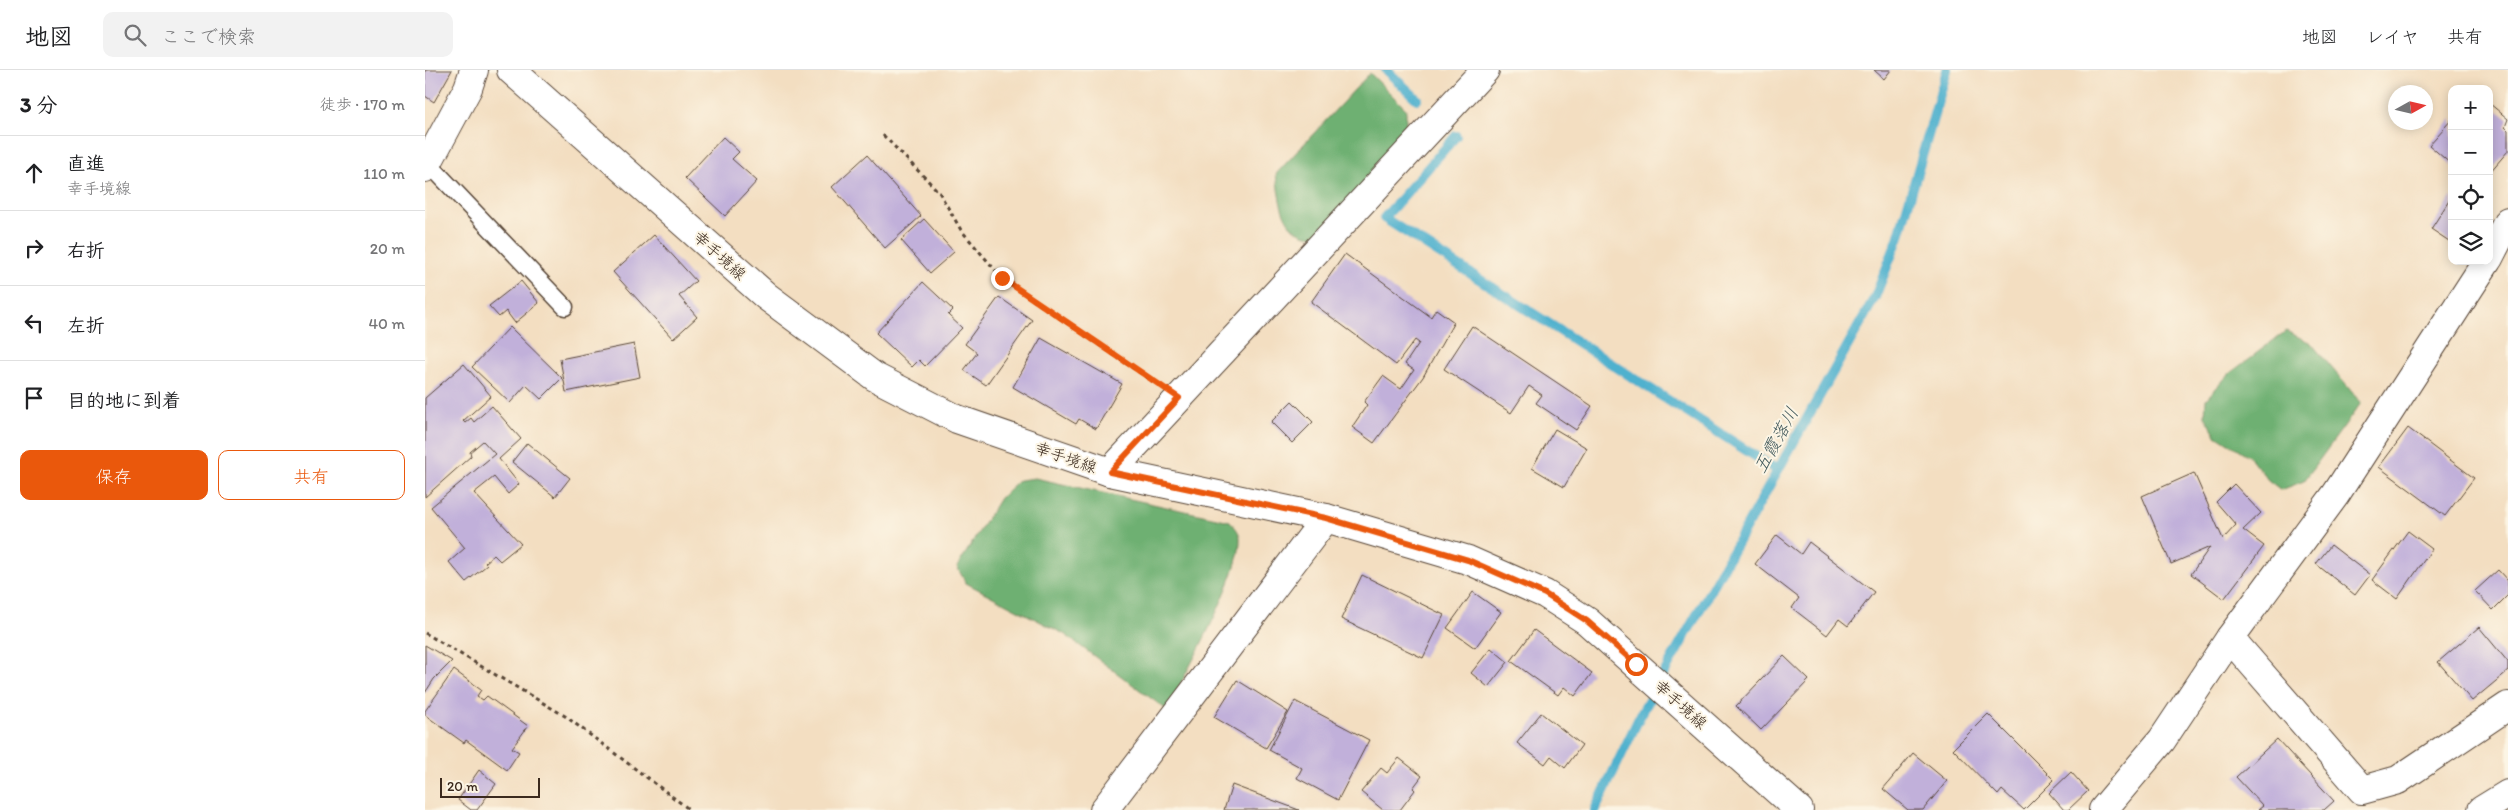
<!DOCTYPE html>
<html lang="ja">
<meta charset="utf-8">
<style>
body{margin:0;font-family:Itim,"Klee One",sans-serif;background:#f2f2f2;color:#202124}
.controls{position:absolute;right:15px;top:15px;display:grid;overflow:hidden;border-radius:10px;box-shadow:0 2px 12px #0003}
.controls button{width:45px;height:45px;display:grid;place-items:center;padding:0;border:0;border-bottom:1px solid #e0e0e0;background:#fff;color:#202124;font:25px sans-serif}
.compass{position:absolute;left:1963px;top:15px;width:45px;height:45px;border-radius:50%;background:#fff;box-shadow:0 2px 12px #0003;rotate:82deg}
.scale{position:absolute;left:15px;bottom:12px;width:100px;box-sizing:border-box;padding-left:5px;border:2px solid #3b2a1e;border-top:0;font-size:14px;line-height:18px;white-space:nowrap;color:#3b2a1e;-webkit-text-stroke:4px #fcf5e5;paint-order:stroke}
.stop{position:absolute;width:15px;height:15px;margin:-11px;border:4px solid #ea580c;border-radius:50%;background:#fff}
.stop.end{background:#ea580c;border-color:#fff;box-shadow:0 1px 5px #0008}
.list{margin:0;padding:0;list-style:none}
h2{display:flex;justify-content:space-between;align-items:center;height:65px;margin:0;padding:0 20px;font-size:21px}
h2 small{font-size:16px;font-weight:400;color:#757577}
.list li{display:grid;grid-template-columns:32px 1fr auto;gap:15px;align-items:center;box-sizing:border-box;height:75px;padding:0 20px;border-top:1px solid #e0e0e0}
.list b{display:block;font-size:19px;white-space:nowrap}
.list p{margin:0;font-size:16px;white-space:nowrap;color:#757577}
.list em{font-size:16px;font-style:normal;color:#757577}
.actions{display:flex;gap:10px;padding:15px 20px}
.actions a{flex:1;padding:11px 0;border:1px solid #ea580c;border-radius:10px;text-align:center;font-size:18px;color:#ea580c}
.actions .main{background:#ea580c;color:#fff}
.icon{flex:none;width:28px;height:28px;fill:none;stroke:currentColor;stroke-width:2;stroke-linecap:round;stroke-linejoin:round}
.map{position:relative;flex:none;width:2083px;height:740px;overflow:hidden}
header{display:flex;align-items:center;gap:30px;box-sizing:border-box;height:70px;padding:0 25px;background:#fff;border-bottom:1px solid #e0e0e0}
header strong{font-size:24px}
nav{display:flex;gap:28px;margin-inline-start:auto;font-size:18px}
.search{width:350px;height:45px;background:#f2f2f2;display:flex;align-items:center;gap:12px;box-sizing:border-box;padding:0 18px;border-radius:10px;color:#757577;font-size:19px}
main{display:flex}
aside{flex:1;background:#fff}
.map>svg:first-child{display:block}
.forest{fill:#6eb072;stroke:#546d48}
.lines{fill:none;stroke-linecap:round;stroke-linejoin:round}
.stream{stroke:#4fb1ce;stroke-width:10}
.building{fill:#c1b0da}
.service-casing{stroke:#574536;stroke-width:19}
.minor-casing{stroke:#574536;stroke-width:30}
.tertiary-casing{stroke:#574536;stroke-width:30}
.secondary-casing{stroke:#574536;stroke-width:30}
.path{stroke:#574536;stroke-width:3;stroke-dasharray:4 4;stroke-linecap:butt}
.service{stroke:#fff;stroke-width:16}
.minor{stroke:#fff;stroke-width:28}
.tertiary{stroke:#fff;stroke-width:28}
.secondary{stroke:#fff;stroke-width:28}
.route{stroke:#ea580c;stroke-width:6}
.labels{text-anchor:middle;stroke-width:4;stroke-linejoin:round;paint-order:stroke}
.street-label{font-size:16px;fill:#3b2a1e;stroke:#fcf5e5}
.water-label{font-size:18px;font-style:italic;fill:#42595c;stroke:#fcf5e5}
</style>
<header>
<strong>地図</strong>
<div class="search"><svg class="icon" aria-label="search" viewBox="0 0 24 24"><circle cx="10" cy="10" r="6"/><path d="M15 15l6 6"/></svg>ここで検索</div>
<nav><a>地図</a><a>レイヤ</a><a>共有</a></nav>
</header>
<main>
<aside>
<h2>3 分<small>徒歩 · 170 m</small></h2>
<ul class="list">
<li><svg class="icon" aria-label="ahead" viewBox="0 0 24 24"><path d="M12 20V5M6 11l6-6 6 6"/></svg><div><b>直進</b><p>幸手境線</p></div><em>110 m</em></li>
<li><svg class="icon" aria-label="right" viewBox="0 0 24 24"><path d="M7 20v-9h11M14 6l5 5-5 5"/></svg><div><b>右折</b></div><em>20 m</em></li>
<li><svg class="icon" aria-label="left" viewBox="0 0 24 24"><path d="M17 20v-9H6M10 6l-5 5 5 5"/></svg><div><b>左折</b></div><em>40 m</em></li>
<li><svg class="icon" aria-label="arrive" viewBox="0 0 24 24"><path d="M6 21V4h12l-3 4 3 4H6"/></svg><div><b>目的地に到着</b></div></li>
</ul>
<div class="actions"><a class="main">保存</a><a>共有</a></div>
</aside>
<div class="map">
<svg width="2083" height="740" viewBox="0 0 2083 740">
<rect width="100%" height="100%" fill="#fcf5e5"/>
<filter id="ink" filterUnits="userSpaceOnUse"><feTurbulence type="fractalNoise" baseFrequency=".02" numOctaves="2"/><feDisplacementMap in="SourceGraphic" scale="10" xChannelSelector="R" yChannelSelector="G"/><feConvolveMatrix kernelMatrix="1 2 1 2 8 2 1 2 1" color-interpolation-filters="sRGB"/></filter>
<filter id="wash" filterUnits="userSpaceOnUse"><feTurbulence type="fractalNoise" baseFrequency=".0096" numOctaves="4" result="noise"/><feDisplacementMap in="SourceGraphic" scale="20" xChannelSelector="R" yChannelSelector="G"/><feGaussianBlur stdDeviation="1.12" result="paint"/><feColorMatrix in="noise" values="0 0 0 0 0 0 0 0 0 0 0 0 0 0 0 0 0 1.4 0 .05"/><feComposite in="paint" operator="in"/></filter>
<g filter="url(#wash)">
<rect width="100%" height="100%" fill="#f3dec1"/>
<g class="forest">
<path d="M945,3L981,39V58L930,129L890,166C856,165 855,131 851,104Z"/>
<path d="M1861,261L1886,273L1936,333L1879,411L1856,420L1843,410L1825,387L1791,365L1780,346L1781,329L1805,303Z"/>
<path d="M610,408L805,451C809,456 814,461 815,467C818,503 760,604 742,640L639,564L541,513L532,497L575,428L594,410Z"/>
</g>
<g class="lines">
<g class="stream">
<path d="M961,0L992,29"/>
<path d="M1031,66L959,148L1352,400"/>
<path d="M1170,740L1214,648L1450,227L1473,169L1522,0"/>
</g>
</g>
<g id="blocks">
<g class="building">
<path d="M0,0H27L9,32L0,26Z"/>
<path d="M1449,0H1466L1459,9Z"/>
<path d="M2064,33L2083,49L2080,57L2083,60V81L2064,103Z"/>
<path d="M2027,49V95L2004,75Z"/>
<path d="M298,67L314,82L307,89L332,111L300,146L260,108Z"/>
<path d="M442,85L496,146L460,178L407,117Z"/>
<path d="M2027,126V173L2006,159Z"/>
<path d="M499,149L529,182L505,203L476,170Z"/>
<path d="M229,165L271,211L254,226L272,247L248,269L188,202Z"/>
<path d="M920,184L1006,247L1011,239L1029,252L998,307L949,373L927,357L942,335L939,332L958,306L976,319L989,300L980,294L994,273L990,270L971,295L886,232Z"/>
<path d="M96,211L114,233L90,253L81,241L74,247L64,236Z"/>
<path d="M498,212L528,240L523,245L537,258L500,296L494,290L487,297L451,263Z"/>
<path d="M574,227L607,250L561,315L539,300L552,283L540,274Z"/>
<path d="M1047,256L1167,336L1151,360L1111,333L1117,325L1104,316L1086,343L1019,299Z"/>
<path d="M85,257L137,308L116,329L101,315L85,333L47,297Z"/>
<path d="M616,268L697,314L671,359L654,349L651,354L588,317Z"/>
<path d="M209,274L215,307L141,322L135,289Z"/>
<path d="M39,294L66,326L38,351L40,353L46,348L49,352L67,336L96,369L74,389L94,414L83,424L69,407L49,423L96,474L75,491L69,485L60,493L62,495L41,512L24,492L40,478L6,437L70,384L58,371L45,382L46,386L0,427V328Z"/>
<path d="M867,331L888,352L867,373L846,352Z"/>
<path d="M1983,358L2049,408L2020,446L1954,397Z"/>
<path d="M1130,359L1162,378L1139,417L1107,398Z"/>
<path d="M102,373L145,408L130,427L87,392Z"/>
<path d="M1769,403L1798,469L1811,455L1791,432L1809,414L1836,443L1818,460L1839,476L1799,529L1766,504L1785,477L1746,494L1717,426Z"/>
<path d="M1983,461L2007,479L1972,529L1947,510Z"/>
<path d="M1352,465L1376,484L1384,472L1449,522L1423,556L1414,549L1402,565L1367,538L1374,528L1330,494Z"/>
<path d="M1906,475L1945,505L1930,525L1891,494Z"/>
<path d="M2073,500L2083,511V525L2068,540L2050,521Z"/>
<path d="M937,505L1019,545L998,588L916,549Z"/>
<path d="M1048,522L1076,542L1050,578L1022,558Z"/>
<path d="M2054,557L2083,592V601L2047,631L2013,592Z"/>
<path d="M1109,560L1167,603L1150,626L1139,617L1133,625L1086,591Z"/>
<path d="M0,575L27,591L9,609L0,623Z"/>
<path d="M1066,578L1083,592L1063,617L1046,603Z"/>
<path d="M1359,586L1384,610L1336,660L1311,636Z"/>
<path d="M29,600L56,620L52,626L58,630L62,626L103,656L87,678L94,682L82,700L41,670L39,673L0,645V641Z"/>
<path d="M812,610L863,642L841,678L789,647Z"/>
<path d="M870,631L944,670L913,730L872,708L877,698L844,680Z"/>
<path d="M1116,643L1157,675L1140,698L1126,686L1120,694L1092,673Z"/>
<path d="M1563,644L1629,710L1599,740L1577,720L1573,725L1528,679Z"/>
<path d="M1852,669L1909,731L1899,740H1833L1838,736L1811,707Z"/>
<path d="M1488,683L1522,711L1498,740H1483L1458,719Z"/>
<path d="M974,688L997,706L988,718L990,720L975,740H958L936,722L956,698L962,703Z"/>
<path d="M54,700L71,714L52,740H46L33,730Z"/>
<path d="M1646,702L1663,721L1643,740H1639L1624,723Z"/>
<path d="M807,715L874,740H799Z"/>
</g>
</g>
</g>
<g filter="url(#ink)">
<use href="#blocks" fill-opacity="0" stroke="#574536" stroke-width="1"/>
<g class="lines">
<g class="service-casing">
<path id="service" d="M3,93L140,237"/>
</g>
<g class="minor-casing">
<g id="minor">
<path d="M685,402L1060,0"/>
<path d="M1805,568L1937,720L1973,710L2083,636"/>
<path d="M679,740L901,448"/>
<path d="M2057,740L2083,724"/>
</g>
</g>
<g class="tertiary-casing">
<g id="tertiary">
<path d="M0,98L43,18L49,0"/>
<path d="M2064,188L2083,151"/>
<path d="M1678,740L1737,670L1805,568L1911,424L2062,191"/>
</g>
</g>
<g class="secondary-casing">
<path id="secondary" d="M86,0L341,226L450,307L532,349L685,402L901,448L1043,490L1120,524L1162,551L1374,740"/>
</g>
<g class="path">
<path d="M458,65L514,122L536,160L577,208L728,311"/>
<path d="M0,563L140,646L265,740"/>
</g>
<use href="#service" class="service"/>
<use href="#minor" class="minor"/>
<use href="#tertiary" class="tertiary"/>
<use href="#secondary" class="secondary"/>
</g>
</g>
<g class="lines" filter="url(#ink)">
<path class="route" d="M577,208L754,328L685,402L901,448L1043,490L1120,524L1162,551L1211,594"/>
</g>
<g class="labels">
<g class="street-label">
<text transform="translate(295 185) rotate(42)" y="6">幸手境線</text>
<text transform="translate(641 387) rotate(19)" y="6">幸手境線</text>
<text transform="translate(1256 634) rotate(42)" y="6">幸手境線</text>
</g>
<g class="water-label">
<text transform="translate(1351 370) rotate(-61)" y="6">五霞落川</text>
</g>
</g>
</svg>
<div class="controls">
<button>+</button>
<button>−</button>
<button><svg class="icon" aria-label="locate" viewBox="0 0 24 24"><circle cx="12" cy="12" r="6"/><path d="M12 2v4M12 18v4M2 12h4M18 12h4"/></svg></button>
<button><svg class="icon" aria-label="layers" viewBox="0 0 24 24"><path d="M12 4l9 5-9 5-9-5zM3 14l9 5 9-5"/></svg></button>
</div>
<svg class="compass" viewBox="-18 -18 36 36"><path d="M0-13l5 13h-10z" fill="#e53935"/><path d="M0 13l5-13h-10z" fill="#757577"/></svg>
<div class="scale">20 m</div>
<div class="stop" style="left:1211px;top:594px"></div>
<div class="stop end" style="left:577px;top:208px"></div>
</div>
</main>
